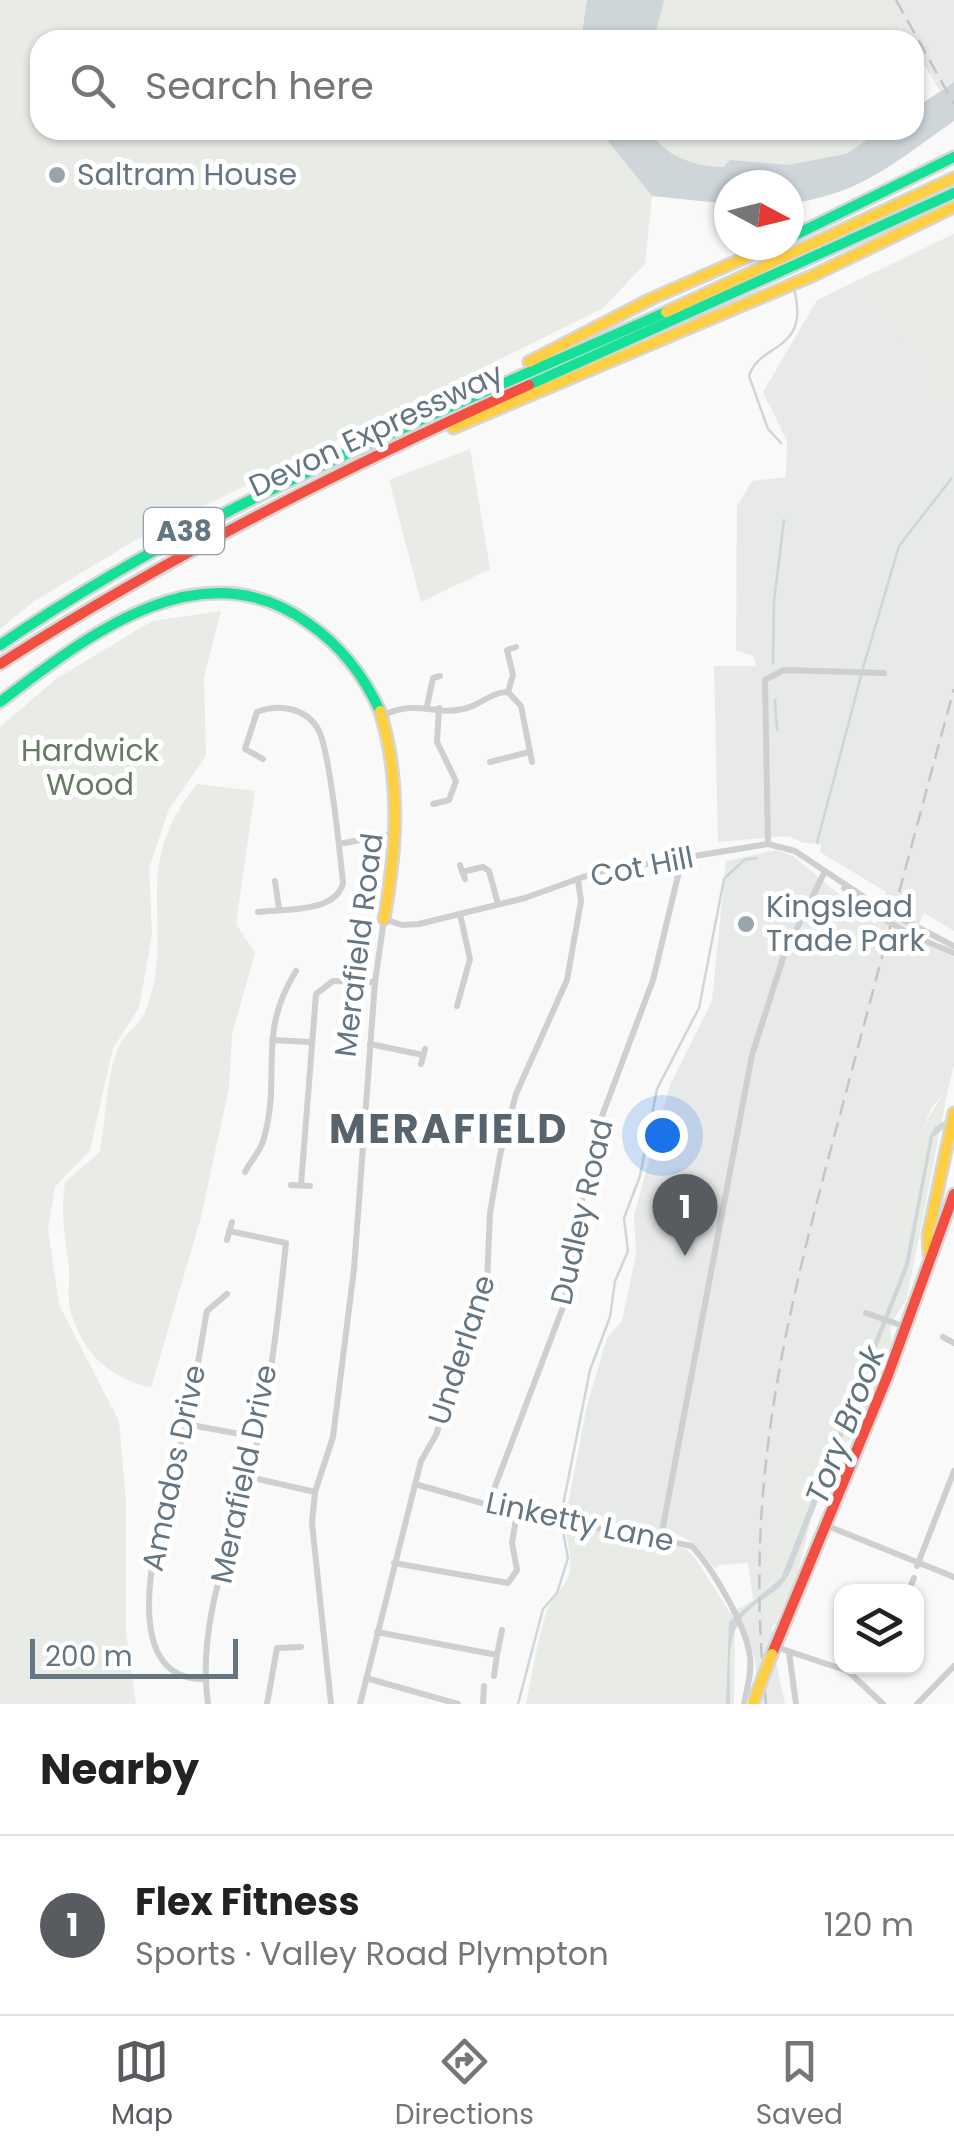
<!DOCTYPE html>
<meta charset="utf-8">
<style>
body{margin:0;font-family:Poppins,sans-serif;background:#f6f6f6;color:#222}
.controls{position:absolute;right:30px;bottom:30px;display:grid;overflow:hidden;border-radius:20px;box-shadow:0 2px 8px #0004}
.controls button{width:90px;height:90px;display:grid;place-items:center;padding:0;border:0;border-bottom:2px solid #e0e0e0;background:#fff;color:#222;font:50px sans-serif}
.compass{position:absolute;left:714px;top:170px;width:90px;height:90px;border-radius:50%;background:#fff;box-shadow:0 2px 8px #0004;rotate:97deg}
.scale{position:absolute;left:30px;bottom:25px;width:208px;box-sizing:border-box;padding-left:10px;border:5px solid #657683;border-top:0;font-size:28px;line-height:35px;white-space:nowrap;color:#657683;-webkit-text-stroke:8px #fff;paint-order:stroke}
.you{position:absolute;left:662px;top:1135px;width:35px;height:35px;margin:-25px;border:8px solid #fff;border-radius:50%;background:#1a73e8;box-shadow:0 0 0 15px #1a73e833}
.badge{display:grid;place-items:center;width:65px;height:65px;border-radius:50%;background:#585c60;color:#fff;font-size:32px;font-weight:700}
.pin{position:absolute;translate:-50% -82px;filter:drop-shadow(0 2px 5px #0008)}
.pin::after{content:'';position:absolute;top:52px;width:35px;height:30px;background:inherit;clip-path:polygon(0 0,100% 0,50% 100%)}
.list{margin:0;padding:0;list-style:none}
h2{display:flex;justify-content:space-between;align-items:center;height:130px;margin:0;padding:0 40px;font-size:42px}
h2 small{font-size:32px;font-weight:400;color:#767676}
.list li{display:grid;grid-template-columns:65px 1fr auto;gap:30px;align-items:center;box-sizing:border-box;height:180px;padding:0 40px;border-top:2px solid #e0e0e0}
.list b{display:block;font-size:38px;white-space:nowrap}
.list p{margin:0;font-size:32px;white-space:nowrap;color:#767676}
.list em{font-size:32px;font-style:normal;color:#767676}
.icon{flex:none;width:55px;height:55px;fill:none;stroke:currentColor;stroke-width:2;stroke-linecap:round;stroke-linejoin:round}
.map{position:relative;flex:none;width:954px;height:1704px;overflow:hidden}
.search{position:absolute;background:#fff;box-shadow:0 2px 8px #0004;left:30px;right:30px;top:30px;height:110px;display:flex;align-items:center;gap:25px;box-sizing:border-box;padding:0 35px;border-radius:30px;color:#767676;font-size:38px}
.sheet{height:310px;background:#fff}
nav{display:flex;justify-content:space-around;align-items:center;box-sizing:border-box;height:140px;border-top:2px solid #e0e0e0;background:#fff;font-size:28px;color:#767676}
nav a{display:grid;justify-items:center;gap:5px}
nav .on{color:#585c60}
.map>svg:first-child{display:block}
.built{fill:#e8e9e9}
.green{fill:#e8ebe6}
.water{fill:#ced6d9}
.lines{fill:none;stroke-linecap:round;stroke-linejoin:round}
.stream{stroke:#ced6d9;stroke-width:2.5}
.fast-casing{stroke:#d5d6d7;stroke-width:15}
.slow-casing{stroke:#d5d6d7;stroke-width:15}
.jam-casing{stroke:#d5d6d7;stroke-width:15}
.street{stroke:#cecfd0;stroke-width:6}
.fast{stroke:#16e098;stroke-width:10}
.slow{stroke:#ffcf43;stroke-width:10}
.jam{stroke:#f24e42;stroke-width:10}
.rail{stroke:#c3c5c6;stroke-width:2.5;stroke-dasharray:15 8;stroke-linecap:butt}
.slow-bridge-casing{stroke:#d5d6d7;stroke-width:15;stroke-linecap:butt}
.street-bridge{stroke:#cecfd0;stroke-width:6}
.slow-bridge{stroke:#ffcf43;stroke-width:10}
.poi-dot{fill:#99a4ac;stroke:#fff;stroke-width:4}
.labels{text-anchor:middle;stroke-width:10;stroke-linejoin:round;paint-order:stroke}
.shield{fill:#fff;stroke:#939fa8;stroke-width:2.5}
.shield-label{font-size:28px;font-weight:bold;fill:#657683}
.poi-label{font-size:30px;fill:#657683;stroke:#fff;text-anchor:start}
.street-label{font-size:30px;fill:#657683;stroke:#fff}
.park-label{font-size:30px;fill:#687a64;stroke:#fff}
.water-label{font-size:32px;font-style:italic;fill:#60757c;stroke:#fff}
.district-label{font-size:40px;font-weight:bold;letter-spacing:2.5px;fill:#57646e;stroke:#fff}
</style>
<div class="map">
<svg width="954" height="1704" viewBox="0 0 954 1704">
<rect width="100%" height="100%" fill="#f9f9f9"/>
<g class="built">
<path d="M885,0H954V82L940,91L914,48V40H909Z"/>
<path d="M954,234V931L924,913L912,939L954,957V1065L948,1089L932,1107L922,1131L897,1221L904,1225L877,1324L870,1330L820,1462L786,1456L773,1580L753,1600L748,1563L717,1565L716,1570L694,1543L674,1533L566,1515L587,1405L607,1338L622,1321L636,1255L634,1215L670,1085L712,1001L726,861L776,850L793,856L875,924L886,892L820,852L821,844L803,843L789,836L718,842L714,666H756L753,656L736,650L737,506L752,481L786,477L787,441L763,392L817,300Z"/>
<path d="M769,1604L772,1631L776,1630L770,1652L776,1662L785,1704H758L755,1659L742,1623Z"/>
</g>
<g class="green">
<path d="M0,0H595L587,40H40V130H599L652,196L645,264L603,308L134,541L33,602L0,629Z"/>
<path d="M621,0H885L909,40H607Z"/>
<path d="M638,130H882L867,148L772,181L661,161Z"/>
<path d="M954,234V402L921,405L923,355L879,315L863,278Z"/>
<path d="M470,449L490,569L421,602L389,480Z"/>
<path d="M221,611L204,677L206,756L169,809L149,868L152,935L139,1008L113,1048L90,1150L55,1187L48,1230L59,1305L119,1421L126,1502V1632L136,1704H0V727L56,679L152,621Z"/>
<path d="M197,784L255,791L236,924L255,953L232,1035L229,1087L201,1217L151,1388C109,1376 85,1357 71,1313C66,1297 71,1276 68,1259C64,1229 61,1214 65,1182L100,1152C105,1124 107,1071 119,1047C125,1033 141,1024 146,1010C178,926 126,871 197,784Z"/>
<path d="M948,1089L907,1298C899,1315 887,1320 892,1341L857,1434L838,1450L811,1519L797,1576L776,1622L772,1628L768,1604L735,1629L734,1704H526C532,1676 536,1647 544,1620C556,1578 580,1594 566,1534L586,1528L686,1549L696,1559L730,1613L753,1600L773,1580L786,1455L820,1461L870,1330L877,1323L903,1225L896,1222C909,1176 916,1125 948,1089Z"/>
</g>
<g class="water">
<path d="M587,0H664L654,40H581Z"/>
<path d="M954,82V121C893,163 866,192 789,204V185H729V204L652,196L599,130H648C665,156 694,167 724,167L730,160L788,165L846,154L882,130H914V109Z"/>
<path d="M954,1115V1121L933,1137L909,1265L791,1570C781,1592 768,1594 751,1608C723,1631 731,1669 730,1704H726L729,1622L781,1578L905,1264L930,1136L935,1127Z"/>
</g>
<g class="lines">
<g class="stream">
<path d="M781,443L768,429L749,376C759,342 811,353 794,289"/>
<path d="M773,663L774,601L784,520"/>
<path d="M863,668L899,546L951,479"/>
<path d="M775,700L777,730"/>
<path d="M817,843L861,676"/>
<path d="M561,1515L590,1370L610,1317L615,1281L628,1251L624,1218L640,1176L657,1089L699,1008L724,879L744,860L756,858"/>
<path d="M518,1704L543,1609L557,1593L568,1558L562,1526"/>
</g>
<g class="fast-casing">
<g id="fast">
<path d="M789,238L954,157"/>
<path d="M529,385L954,193"/>
<path d="M0,645C207,504 438,414 666,312"/>
<path d="M0,702C87,636 201,545 308,623C341,646 363,674 380,711"/>
</g>
</g>
<g class="slow-casing">
<g id="slow">
<path d="M666,312L954,178"/>
<path d="M529,362L651,299L774,245"/>
<path d="M453,428L814,275L954,207"/>
<path d="M380,711C401,781 397,847 384,919"/>
<path d="M929,1254L928,1235L954,1113"/>
</g>
</g>
<g class="jam-casing">
<g id="jam">
<path d="M0,664C169,556 346,467 529,385"/>
<path d="M772,1654L888,1375L954,1194"/>
</g>
</g>
<g class="street">
<path d="M508,692L513,675L507,650L516,647"/>
<path d="M427,706L433,678L440,676"/>
<path d="M383,715C420,699 432,716 463,709C480,706 490,692 508,692L521,706L532,762"/>
<path d="M490,762L529,752"/>
<path d="M433,804L449,800L456,781L437,742L439,708"/>
<path d="M339,844L398,833"/>
<path d="M768,844L765,680L784,670L884,673"/>
<path d="M460,865L465,879"/>
<path d="M462,872L483,867L489,871L498,904"/>
<path d="M275,881L279,909"/>
<path d="M844,888L882,918"/>
<path d="M258,912C284,909 336,913 343,883C340,854 330,750 318,729C306,708 279,703 257,712L245,749L263,759"/>
<path d="M915,926L954,946"/>
<path d="M913,936L954,953"/>
<path d="M457,1006L470,959L460,914"/>
<path d="M272,1040L309,1042"/>
<path d="M370,1044L423,1055"/>
<path d="M421,1064L425,1049"/>
<path d="M245,1172C251,1160 261,1151 264,1138C282,1074 256,1035 296,971"/>
<path d="M291,1185L310,1186"/>
<path d="M301,1185L316,994L333,981L375,982"/>
<path d="M227,1240L232,1222"/>
<path d="M866,1313L903,1326"/>
<path d="M943,1337L954,1343"/>
<path d="M186,1424L256,1437"/>
<path d="M249,1477L315,1492"/>
<path d="M415,1484L517,1513L692,1546C713,1569 746,1625 750,1657C752,1673 747,1688 744,1704"/>
<path d="M488,1505L563,1307L593,1140L653,980L682,859"/>
<path d="M825,1525L954,1577"/>
<path d="M661,1537L752,1055L784,955L825,871"/>
<path d="M394,1563L508,1583L517,1570L512,1543L517,1513"/>
<path d="M917,1566L954,1471"/>
<path d="M908,1592L914,1578"/>
<path d="M377,1632L497,1655L502,1630"/>
<path d="M776,1647L848,1671L883,1704"/>
<path d="M789,1652L796,1704"/>
<path d="M494,1676L497,1655"/>
<path d="M366,1678L458,1704"/>
<path d="M205,1679C99,1681 174,1478 186,1424C195,1387 200,1348 207,1311L227,1294"/>
<path d="M208,1704C197,1627 228,1551 248,1479C269,1404 278,1320 286,1243L229,1231"/>
<path d="M267,1704L277,1648L301,1647"/>
<path d="M331,1704L312,1523L315,1492L333,1437L354,1269L375,982L384,919L402,925L419,924L525,898L597,872L768,844L795,851L885,911"/>
<path d="M360,1704L421,1461L436,1435L487,1282L490,1213L500,1155L516,1094L567,980L581,901L578,880"/>
<path d="M483,1704L484,1686"/>
<path d="M917,1704L954,1666"/>
</g>
<use href="#fast" class="fast"/>
<use href="#slow" class="slow"/>
<use href="#jam" class="jam"/>
<g class="rail">
<path d="M896,0L954,104"/>
<path d="M766,1704C741,1476 790,1301 848,1085C883,953 918,820 954,689"/>
</g>
<g class="slow-bridge-casing">
<path id="slow-bridge" d="M753,1703L772,1654"/>
</g>
<g class="street-bridge">
<path d="M885,911L915,926"/>
<path d="M882,918L913,936"/>
</g>
<use href="#slow-bridge" class="slow-bridge"/>
</g>
<g class="poi-dot">
<circle cx="57" cy="175" r="10"/>
<circle cx="746" cy="924" r="10"/>
</g>
<g class="labels">
<rect class="shield" x="144" y="508" width="80" height="46" rx="8"/>
<g class="shield-label">
<text x="184" y="541">A38</text>
</g>
<g class="poi-label">
<text x="77" y="185">Saltram House</text>
<text x="766" y="917">Kingslead<tspan x="766" dy="34">Trade Park</tspan></text>
</g>
<g class="street-label">
<text transform="translate(376 430) rotate(-25)" y="10">Devon Expressway</text>
<text transform="translate(642 867) rotate(-11)" y="10">Cot Hill</text>
<text transform="translate(359 945) rotate(-83)" y="10">Merafield Road</text>
<text transform="translate(582 1212) rotate(-77)" y="10">Dudley Road</text>
<text transform="translate(462 1350) rotate(-72)" y="10">Underlane</text>
<text transform="translate(174 1468) rotate(-78)" y="10">Amados Drive</text>
<text transform="translate(244 1474) rotate(-78)" y="10">Merafield Drive</text>
<text transform="translate(580 1522) rotate(12)" y="10">Linketty Lane</text>
</g>
<g class="park-label">
<text x="90" y="761">Hardwick<tspan x="90" dy="34">Wood</tspan></text>
</g>
<g class="water-label">
<text transform="translate(845 1425) rotate(-69)" y="11">Tory Brook</text>
</g>
<g class="district-label">
<text x="449" y="1143">MERAFIELD</text>
</g>
</g>
</svg>
<div class="controls">
<button><svg class="icon" aria-label="layers" viewBox="0 0 24 24"><path d="M12 4l9 5-9 5-9-5zM3 14l9 5 9-5"/></svg></button>
</div>
<svg class="compass" viewBox="-18 -18 36 36"><path d="M0-13l5 13h-10z" fill="#e53935"/><path d="M0 13l5-13h-10z" fill="#767676"/></svg>
<div class="scale">200 m</div>
<div class="you"></div>
<div class="pin badge" style="left:685px;top:1256px">1</div>
<div class="search"><svg class="icon" aria-label="search" viewBox="0 0 24 24"><circle cx="10" cy="10" r="6"/><path d="M15 15l6 6"/></svg>Search here</div>
</div>
<section class="sheet">
<h2>Nearby<small></small></h2>
<ul class="list">
<li><span class="badge">1</span><div><b>Flex Fitness</b><p>Sports · Valley Road Plympton</p></div><em>120 m</em></li>
</ul>
</section>
<nav>
<a class="on"><svg class="icon" aria-label="map" viewBox="0 0 24 24"><path d="M3 6l6-2 6 2 6-2v14l-6 2-6-2-6 2zM9 4v14M15 6v14"/></svg>Map</a>
<a><svg class="icon" aria-label="directions" viewBox="0 0 24 24"><path d="M12 3l9 9-9 9-9-9zM9 14v-3h6M13 9l2 2-2 2"/></svg>Directions</a>
<a><svg class="icon" aria-label="saved" viewBox="0 0 24 24"><path d="M7 4h10v16l-5-4-5 4z"/></svg>Saved</a>
</nav>
